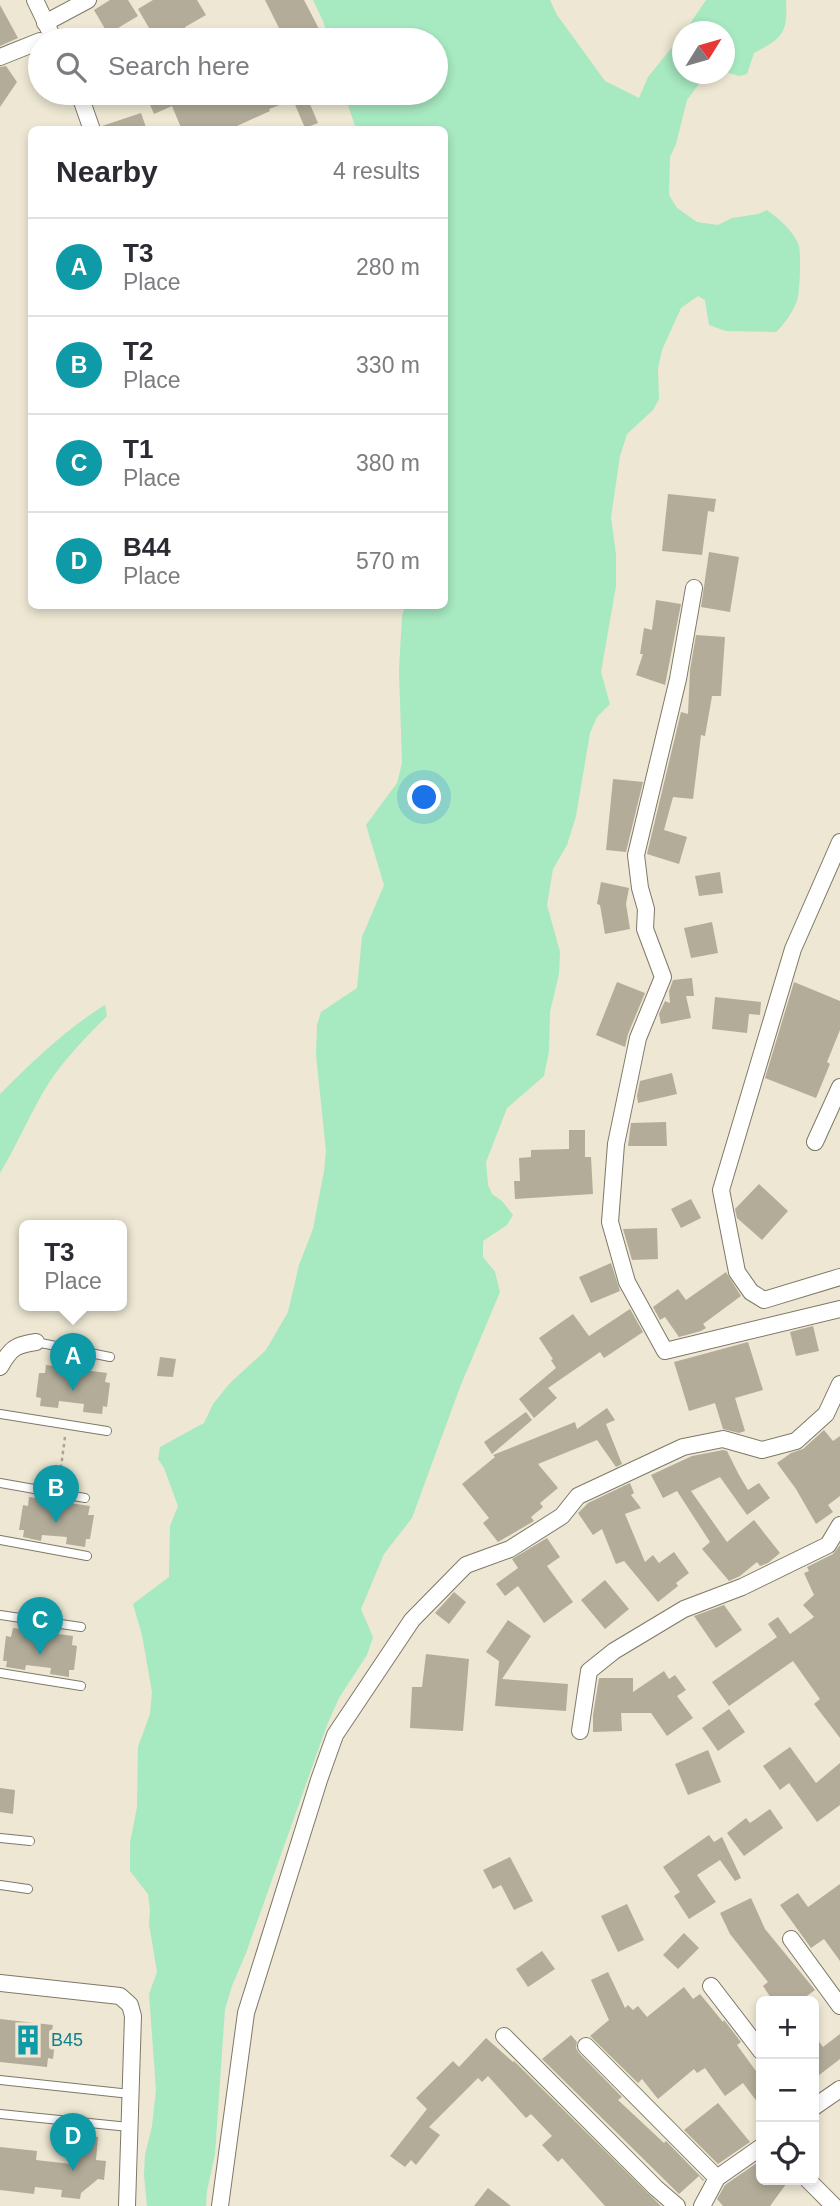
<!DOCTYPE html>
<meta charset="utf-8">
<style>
body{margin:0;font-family:Helvetica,sans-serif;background:#f7f7f7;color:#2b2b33}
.controls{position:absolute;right:21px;bottom:21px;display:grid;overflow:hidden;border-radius:10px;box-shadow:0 4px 10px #0003}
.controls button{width:63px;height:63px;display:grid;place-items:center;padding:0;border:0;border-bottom:2px solid #e1e1e2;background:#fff;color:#2b2b33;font:35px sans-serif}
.compass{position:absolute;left:672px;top:21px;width:63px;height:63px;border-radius:50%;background:#fff;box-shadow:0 4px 10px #0003;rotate:53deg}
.you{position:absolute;left:425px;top:798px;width:24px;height:24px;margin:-18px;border:5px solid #fff;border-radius:50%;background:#1a73e8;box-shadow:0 0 0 10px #1a73e833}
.badge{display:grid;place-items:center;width:46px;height:46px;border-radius:50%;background:#705728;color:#fff;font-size:23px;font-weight:700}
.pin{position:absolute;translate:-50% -58px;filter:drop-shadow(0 2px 4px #0008)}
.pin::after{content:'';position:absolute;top:37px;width:24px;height:21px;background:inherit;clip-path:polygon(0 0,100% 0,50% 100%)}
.popup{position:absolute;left:19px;top:1220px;width:108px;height:91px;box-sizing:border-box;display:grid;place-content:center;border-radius:10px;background:#fff;filter:drop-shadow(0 2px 5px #0005);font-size:23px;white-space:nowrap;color:#7c7c81}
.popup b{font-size:26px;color:#2b2b33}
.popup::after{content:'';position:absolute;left:50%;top:100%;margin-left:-14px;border:14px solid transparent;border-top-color:#fff}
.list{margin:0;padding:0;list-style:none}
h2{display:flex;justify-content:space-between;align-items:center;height:91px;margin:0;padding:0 28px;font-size:30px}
h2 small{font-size:23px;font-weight:400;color:#7c7c81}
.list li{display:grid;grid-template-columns:46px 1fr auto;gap:21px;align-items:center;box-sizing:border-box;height:98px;padding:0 28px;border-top:2px solid #e1e1e2}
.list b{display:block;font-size:26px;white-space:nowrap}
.list p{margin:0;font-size:23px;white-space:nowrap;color:#7c7c81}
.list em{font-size:23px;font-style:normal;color:#7c7c81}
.icon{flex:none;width:38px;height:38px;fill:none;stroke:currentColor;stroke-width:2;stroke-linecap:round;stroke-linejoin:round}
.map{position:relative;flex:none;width:840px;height:2206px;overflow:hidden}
.search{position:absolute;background:#fff;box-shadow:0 4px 10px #0003;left:28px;top:28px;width:420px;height:77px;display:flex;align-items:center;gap:18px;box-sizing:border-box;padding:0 24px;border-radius:38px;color:#7c7c81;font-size:26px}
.panel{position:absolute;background:#fff;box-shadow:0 4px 10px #0003;left:28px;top:126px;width:420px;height:483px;border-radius:10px}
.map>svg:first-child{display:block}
.green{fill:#a7e9c1}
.building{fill:#b2ac99}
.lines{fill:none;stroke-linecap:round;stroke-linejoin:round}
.lane-casing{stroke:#7e7967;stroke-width:10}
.street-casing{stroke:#7e7967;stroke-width:18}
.path{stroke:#aaa596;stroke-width:2.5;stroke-dasharray:3.5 3.5;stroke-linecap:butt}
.lane{stroke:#fff;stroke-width:8}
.street{stroke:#fff;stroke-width:16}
.labels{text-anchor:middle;stroke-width:7;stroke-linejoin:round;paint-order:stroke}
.culture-label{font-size:18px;fill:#0d838f;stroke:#ede7d3;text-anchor:start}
</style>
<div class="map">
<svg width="840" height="2206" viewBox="0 0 840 2206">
<rect width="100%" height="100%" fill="#ede7d3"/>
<g class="green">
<path d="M313,0H550L557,15L605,81L639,98L648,77L682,35V74H713L701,81L687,100L676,144L670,157L669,195L677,208L697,222L718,225L732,218L758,214L767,210C780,220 793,230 799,246C801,253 800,294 797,301C794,310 783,326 776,332L726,331L709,325L705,300L698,296L681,308L662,350L658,369L659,399L653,410L627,434L620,456L611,517L616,555V586L601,672L610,704L597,717L590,733L576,816L567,845L553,869L547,905L560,952L559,974L550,1012L549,1051L544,1076L507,1108L486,1162L488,1185L492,1194L502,1201L513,1215L507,1225L483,1241V1257L495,1272L500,1292L460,1387L412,1518L384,1554L361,1609L373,1637L367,1655L339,1698L327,1725L246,1953L232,1986L225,2009L215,2154L207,2191L206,2206H147L144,2175L145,2155L152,2126L156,2090L149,1994L157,1972L149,1924L150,1909L148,1894L130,1871V1843L137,1807L138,1747L150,1714L152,1692L142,1635L133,1604L169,1577L170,1526L178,1506L164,1468L158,1459L160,1447L204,1423L213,1404L230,1383L266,1350L288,1312L299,1265L313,1229L324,1171L326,1151L316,1055L317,1025L321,1012L357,988L362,937L384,885L366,825L397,783L402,763L399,670L402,616L405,606H444V130L356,129L344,93H436V40H329L323,21Z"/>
<path d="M706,0H786C788,34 782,38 754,53L747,74L739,76L725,72L724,32L685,31Z"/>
<path d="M105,1005L107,1016C83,1040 58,1065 41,1096C27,1121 15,1148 0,1173V1094C32,1062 66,1029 105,1005Z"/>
</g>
<g class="building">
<path d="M110,0H128L138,16L108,34L94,10Z"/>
<path d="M153,0H197L206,15L185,27L189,34L179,40H156L138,9Z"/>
<path d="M265,0H304L319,29L296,40H285Z"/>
<path d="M0,5L18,38L0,46Z"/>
<path d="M6,66L17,82L0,107V67Z"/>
<path d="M164,93H309L306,95L318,123L305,128L293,100L269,109L270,111L237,126L238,130H182L172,106L154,114L148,100Z"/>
<path d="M141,113L147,130H102V126Z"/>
<path d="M668,494L716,499L714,512L708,511L702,555L662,551Z"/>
<path d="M709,552L739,557L730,612L701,607Z"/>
<path d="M656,600L681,604L665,685L636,675L643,654H640L644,628L652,630Z"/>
<path d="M696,635L725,637L721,696H712L705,736L701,735L693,799L673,797L664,830L687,837L679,864L647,854L681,712L688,714L690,670Z"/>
<path d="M613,779L643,782L626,852L606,850Z"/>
<path d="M720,872L723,893L699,896L695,876Z"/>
<path d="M601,882L629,888L626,904L630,929L605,934L600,905L597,904Z"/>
<path d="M712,922L718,953L691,958L684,928Z"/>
<path d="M692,978L694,996H686L691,1018L661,1024L659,1014L665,1001L670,1003L669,991L673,980Z"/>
<path d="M617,982L645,993L628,1034L625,1047L596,1035Z"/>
<path d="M794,982L840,1001V1030L827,1062L830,1064L816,1098L765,1078Z"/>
<path d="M715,997L761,1002L760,1015L749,1014L747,1033L712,1029Z"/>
<path d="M672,1073L677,1094L638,1103L637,1096L640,1081Z"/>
<path d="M666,1122L667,1146H628L631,1123Z"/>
<path d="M569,1130H585V1157H591L593,1194L515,1199L514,1181H520L519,1158L531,1157V1150L569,1149Z"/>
<path d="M759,1184L788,1211L762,1240L737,1218L735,1209Z"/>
<path d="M691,1199L701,1218L681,1228L671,1209Z"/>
<path d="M657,1228L658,1259L632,1260L623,1229Z"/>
<path d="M611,1263L620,1291L591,1303L579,1277Z"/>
<path d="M726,1272L741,1296L703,1324L706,1328L701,1331L679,1337L665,1317L660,1320L653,1307L678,1289L686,1300Z"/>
<path d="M630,1309L643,1332L604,1358L600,1352L548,1388L557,1398L534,1418L519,1399L556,1368L551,1360L553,1359L539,1338L573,1314L589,1336Z"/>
<path d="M813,1326L819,1351L796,1356L790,1332Z"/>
<path d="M748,1342L763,1390L735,1398L745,1431L739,1433L723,1429L715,1403L689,1411L674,1362Z"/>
<path d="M160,1357L176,1359L173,1377L157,1376Z"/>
<path d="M46,1365L107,1373L105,1382L110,1383L107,1407L103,1406L102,1414L83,1412L84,1404L59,1401L58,1408L40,1406L41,1398L36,1397L39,1373H45Z"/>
<path d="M607,1408L615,1420L606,1424L622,1464L616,1467L597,1440L538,1464L558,1488L540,1503L543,1507L531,1517L534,1521L498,1542L483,1523L489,1518L462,1484L495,1457L493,1455L575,1422L577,1429Z"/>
<path d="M526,1412L532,1420L492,1454L484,1442Z"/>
<path d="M824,1430L833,1441L840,1436V1496L828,1505L833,1512L816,1524L796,1489L777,1463L791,1453L803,1449Z"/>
<path d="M723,1450L727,1451L739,1475L748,1490L759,1483L770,1498L747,1515L720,1477L691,1491L727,1542L754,1520L780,1553L768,1563L760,1566L757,1562L740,1576L729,1581L702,1549L710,1542L677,1491L663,1498L651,1475L692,1456Z"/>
<path d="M630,1483L634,1493L631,1495L641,1508L625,1514L645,1562L653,1555L659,1563L674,1552L689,1573L676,1583L678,1586L658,1602L624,1561L616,1564L602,1529L593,1535L578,1513L588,1503Z"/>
<path d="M29,1497L90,1506L88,1515H94L90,1539H86L85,1547L66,1544L67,1537L42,1535L41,1541L23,1537L24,1530H19L23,1505L28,1506Z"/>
<path d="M547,1538L560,1557L547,1566L573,1602L544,1623L518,1586L505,1596L496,1584L518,1568L512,1559Z"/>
<path d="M840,1545V1738L814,1704L820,1699L793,1661L729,1706L712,1682L777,1637L768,1624L778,1617L790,1634L814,1617L803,1605L814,1595L804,1573L809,1571L807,1567L833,1554Z"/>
<path d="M605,1580L629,1609L605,1629L581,1600Z"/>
<path d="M454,1592L466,1602L449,1624L435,1613Z"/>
<path d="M724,1605L742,1630L716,1648L694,1616Z"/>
<path d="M508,1620L531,1636L502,1679L568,1684L566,1711L495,1706L499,1661L486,1652Z"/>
<path d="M13,1628L73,1636L72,1645L77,1646L74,1670H69V1677L50,1674L51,1668L26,1665L25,1670L6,1667L7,1661H3L6,1636L11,1637Z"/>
<path d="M426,1654L469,1659L463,1731L410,1728L412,1687H422Z"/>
<path d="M664,1671L669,1679L675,1675L686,1690L677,1696L693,1718L667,1736L651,1713H621L622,1731L593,1732V1715L599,1678H633V1692Z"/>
<path d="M729,1709L745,1732L718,1751L702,1728Z"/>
<path d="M790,1747L816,1783L840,1763V1805L817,1822L789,1783L780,1790L763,1766Z"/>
<path d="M708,1750L721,1782L688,1795L675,1764Z"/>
<path d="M0,1788L15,1790L13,1814L0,1812Z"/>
<path d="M770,1809L783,1828L744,1856L727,1833L746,1818L750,1823Z"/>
<path d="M709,1835L714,1842L722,1837L741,1878L735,1881L720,1860L697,1875L716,1902L689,1919L674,1896L680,1892L663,1867Z"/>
<path d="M510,1857L533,1901L514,1910L501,1885L493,1889L483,1870Z"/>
<path d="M840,1884V1961L824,1939L811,1948L780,1905L798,1893L808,1907Z"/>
<path d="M751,1898L765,1929L815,1990L800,2001H773L763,1986L768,1982L730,1934L720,1913Z"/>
<path d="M627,1904L644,1940L618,1952L601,1916Z"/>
<path d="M684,1933L699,1948L678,1969L663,1955Z"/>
<path d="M542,1951L555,1969L528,1987L516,1969Z"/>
<path d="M608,1972L625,2008L628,2005L633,2010L638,2006L647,2017L684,1987L693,1999L700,1994L723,2022L724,2020L741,2042L737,2045L761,2078V2107L743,2083L725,2096L705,2068L697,2073L694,2069L658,2099L642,2079L638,2083L590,2036L609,2020L591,1980Z"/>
<path d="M0,2019L53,2025L52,2031L56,2032L53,2059L48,2058L47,2067L0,2062Z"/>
<path d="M840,2034V2059L814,2079V2035L823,2047Z"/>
<path d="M571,2035L577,2042L576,2048L579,2053L622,2097L618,2100L664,2143L666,2141L704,2180L703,2181L699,2176L679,2194L542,2059Z"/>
<path d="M486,2038L513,2062L514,2061L661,2206H605L562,2158L558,2162L542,2145L552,2136L531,2114L526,2118L488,2076L482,2082L478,2078L429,2127L440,2135L416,2165L411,2160L405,2167L390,2156L427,2109L416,2098L453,2061L459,2067Z"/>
<path d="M718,2103L750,2142L718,2164L684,2130Z"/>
<path d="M74,2134L98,2137L96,2160L106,2161L104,2180L98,2179L81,2193L80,2199L61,2197L62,2190L35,2187L34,2194L0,2190V2147L37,2151L36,2160L71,2164Z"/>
<path d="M761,2160V2180H789L770,2206H723L717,2199L725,2185Z"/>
<path d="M488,2188L511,2206H474Z"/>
</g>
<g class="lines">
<g class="lane-casing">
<g id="lane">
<path d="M36,1342L110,1357"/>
<path d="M0,1414L107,1431"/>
<path d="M0,1483L85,1498"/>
<path d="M0,1540L87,1556"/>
<path d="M0,1615L81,1627"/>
<path d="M0,1673L81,1686"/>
<path d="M0,1838L30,1841"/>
<path d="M0,1885L28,1889"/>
<path d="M0,2080L121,2093"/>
<path d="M0,2114L129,2127"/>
</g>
</g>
<g class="street-casing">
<g id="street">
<path d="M35,0L54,40"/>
<path d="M45,23L88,0"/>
<path d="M0,57L40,41"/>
<path d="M79,93L92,130"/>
<path d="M694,588L678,679L636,855L640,888L646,909L645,929L663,977L638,1038L616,1144L610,1222L627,1282L665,1351L840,1309"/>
<path d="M840,842L793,949L721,1190L737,1272L751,1292L764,1300L840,1277"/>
<path d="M815,1142L840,1087"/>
<path d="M0,1367C11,1348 15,1345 36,1342"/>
<path d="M580,1731L589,1671L614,1651L684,1609L742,1587L828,1545L840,1525"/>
<path d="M791,1939L840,2006"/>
<path d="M0,1983L120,1996L130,2005L133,2016L127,2206"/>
<path d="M711,1986L761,2051"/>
<path d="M504,2036L656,2188L677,2206"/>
<path d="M586,2046L717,2178"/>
<path d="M814,2107L840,2089"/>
<path d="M808,2180L834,2206"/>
<path d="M220,2206L246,2013L319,1780L335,1735L412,1620L466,1565L510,1549L562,1516L578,1496L683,1447L723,1439L762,1450L796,1441L826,1414L840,1384"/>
<path d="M702,2206L717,2178L761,2147"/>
</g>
</g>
<path class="path" d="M59,1482L65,1437"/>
<use href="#lane" class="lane"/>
<use href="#street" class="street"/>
</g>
<defs>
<g id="building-bare" transform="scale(2.415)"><path d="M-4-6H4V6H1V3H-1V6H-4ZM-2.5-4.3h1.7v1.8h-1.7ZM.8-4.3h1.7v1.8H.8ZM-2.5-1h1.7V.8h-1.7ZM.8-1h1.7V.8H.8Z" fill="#0f9aa8" stroke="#ede7d3" stroke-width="2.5" paint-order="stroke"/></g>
</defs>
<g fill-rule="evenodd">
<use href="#building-bare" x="28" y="2040"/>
</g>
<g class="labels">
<g class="culture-label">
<text x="51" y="2046">B45</text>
</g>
</g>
</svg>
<div class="controls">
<button>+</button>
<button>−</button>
<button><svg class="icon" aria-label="locate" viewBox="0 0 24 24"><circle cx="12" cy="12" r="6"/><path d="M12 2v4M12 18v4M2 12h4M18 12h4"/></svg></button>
</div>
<svg class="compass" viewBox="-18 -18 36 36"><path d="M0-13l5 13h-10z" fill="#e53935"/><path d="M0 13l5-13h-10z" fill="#7c7c81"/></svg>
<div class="you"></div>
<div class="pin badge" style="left:73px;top:1391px;background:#0f9aa8">A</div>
<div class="popup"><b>T3</b>Place</div>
<div class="pin badge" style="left:56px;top:1523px;background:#0f9aa8">B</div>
<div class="pin badge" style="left:40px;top:1655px;background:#0f9aa8">C</div>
<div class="pin badge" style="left:73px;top:2171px;background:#0f9aa8">D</div>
<div class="search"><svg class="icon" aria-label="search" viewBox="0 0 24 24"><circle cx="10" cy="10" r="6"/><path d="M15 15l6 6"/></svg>Search here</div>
<section class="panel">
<h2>Nearby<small>4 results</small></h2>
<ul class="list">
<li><span class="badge" style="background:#0f9aa8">A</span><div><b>T3</b><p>Place</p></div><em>280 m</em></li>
<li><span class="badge" style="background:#0f9aa8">B</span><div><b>T2</b><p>Place</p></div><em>330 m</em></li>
<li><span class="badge" style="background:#0f9aa8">C</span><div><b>T1</b><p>Place</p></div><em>380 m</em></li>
<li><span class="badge" style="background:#0f9aa8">D</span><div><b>B44</b><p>Place</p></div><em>570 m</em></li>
</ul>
</section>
</div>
